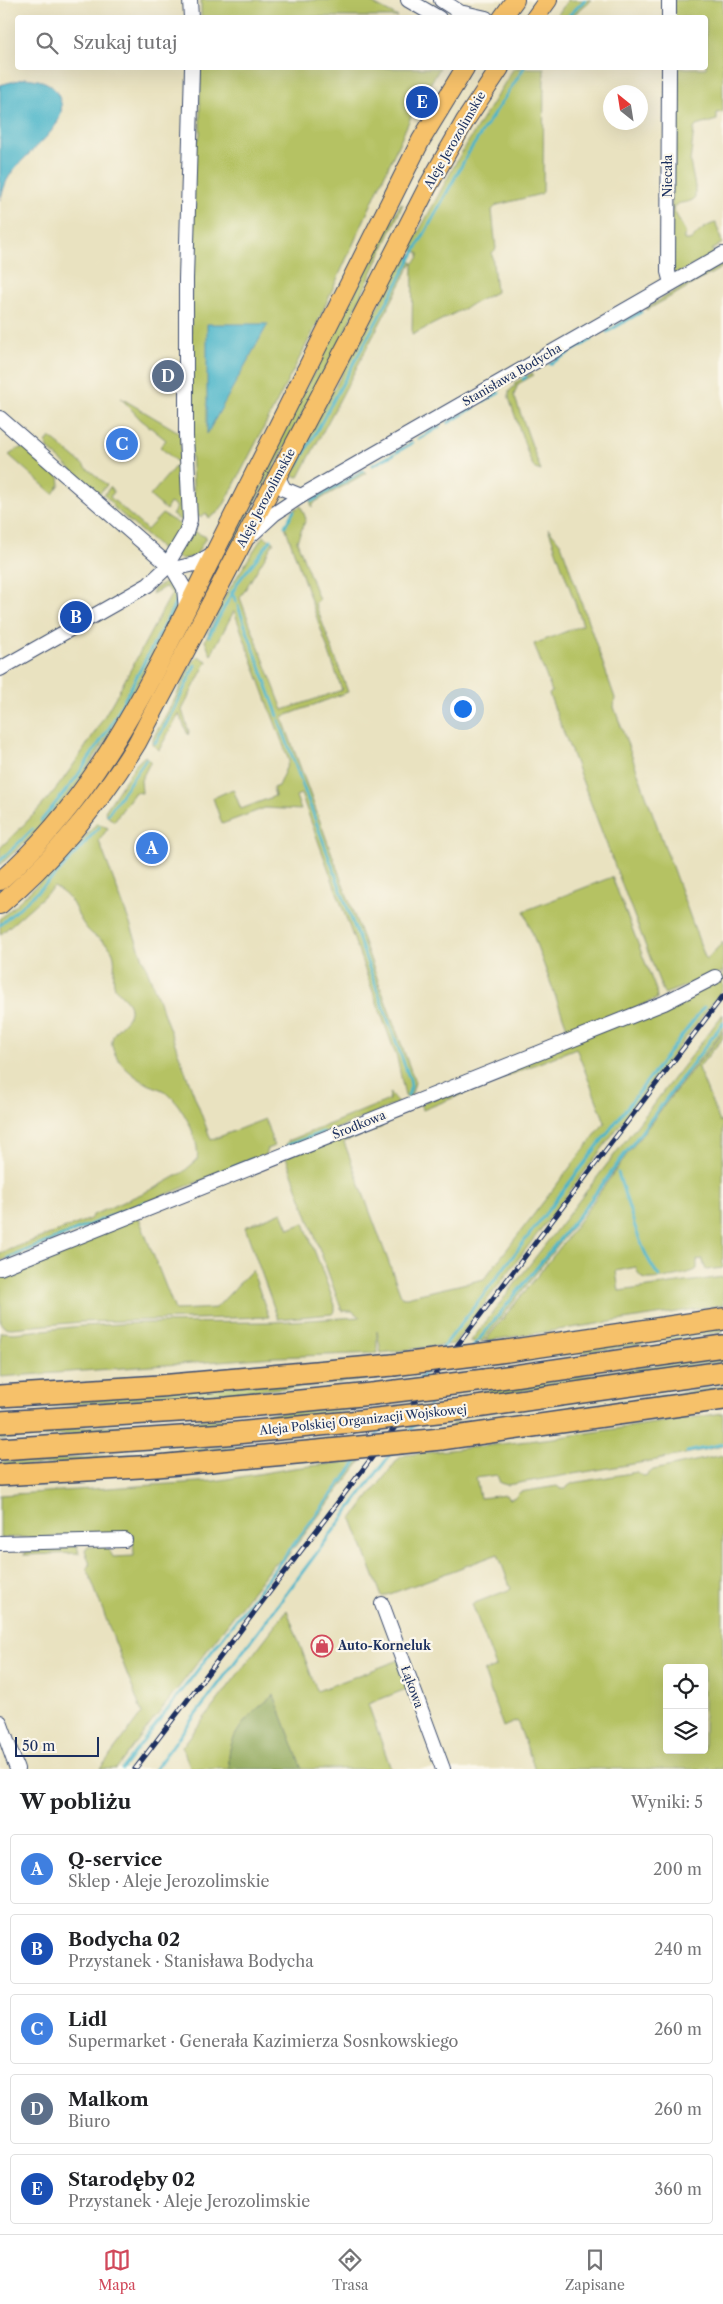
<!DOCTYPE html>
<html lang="pl">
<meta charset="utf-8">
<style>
body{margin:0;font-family:"Libre Caslon Text",serif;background:#f6f6f6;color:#202124}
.controls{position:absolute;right:15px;bottom:15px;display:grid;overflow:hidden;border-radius:5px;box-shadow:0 5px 20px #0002}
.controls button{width:45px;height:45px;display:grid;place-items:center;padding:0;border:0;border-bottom:1px solid #e0e0e0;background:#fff;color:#202124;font:25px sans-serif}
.compass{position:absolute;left:603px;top:85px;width:45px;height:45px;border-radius:50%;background:#fff;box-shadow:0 5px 20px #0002;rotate:330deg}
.scale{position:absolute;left:15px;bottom:12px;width:84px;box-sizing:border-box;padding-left:5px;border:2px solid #1b2f5e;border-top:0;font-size:14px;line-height:18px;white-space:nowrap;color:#1b2f5e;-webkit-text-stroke:4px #fbf7ec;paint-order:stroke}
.you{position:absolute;left:462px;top:708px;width:18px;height:18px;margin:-12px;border:4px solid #fff;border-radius:50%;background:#1a73e8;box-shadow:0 0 0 8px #1a73e833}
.badge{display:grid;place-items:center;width:32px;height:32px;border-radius:50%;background:#d1495b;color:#fff;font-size:16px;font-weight:700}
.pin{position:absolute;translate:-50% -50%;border:2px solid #fff;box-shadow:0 1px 5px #0006}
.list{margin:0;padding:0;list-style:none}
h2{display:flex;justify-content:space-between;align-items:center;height:65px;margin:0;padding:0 20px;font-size:21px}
h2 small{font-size:16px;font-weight:400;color:#757577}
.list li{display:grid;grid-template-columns:32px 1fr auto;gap:15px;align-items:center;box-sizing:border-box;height:70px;margin:0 10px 10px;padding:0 10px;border:1px solid #e0e0e0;border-radius:5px}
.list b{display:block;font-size:19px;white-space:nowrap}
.list p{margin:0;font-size:16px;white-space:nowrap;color:#757577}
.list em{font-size:16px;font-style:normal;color:#757577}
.icon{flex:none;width:28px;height:28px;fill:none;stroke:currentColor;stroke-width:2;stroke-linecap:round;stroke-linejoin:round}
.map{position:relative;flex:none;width:723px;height:1769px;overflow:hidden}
.search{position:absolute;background:#fff;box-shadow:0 5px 20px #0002;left:15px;right:15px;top:15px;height:55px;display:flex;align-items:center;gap:12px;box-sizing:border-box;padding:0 18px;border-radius:5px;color:#757577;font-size:19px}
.sheet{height:465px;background:#fff}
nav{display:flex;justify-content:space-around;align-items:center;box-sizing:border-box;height:70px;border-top:1px solid #e0e0e0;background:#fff;font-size:14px;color:#757577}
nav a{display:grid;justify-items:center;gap:2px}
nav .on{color:#d1495b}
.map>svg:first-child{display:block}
.green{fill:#b5c264;stroke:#687861;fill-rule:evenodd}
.forest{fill:#90a85a;stroke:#566c5c}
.water{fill:#4bb5c9;stroke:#337294}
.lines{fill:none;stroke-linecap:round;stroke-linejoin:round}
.stream{stroke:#4bb5c9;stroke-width:3}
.minor-casing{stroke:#3a4a6d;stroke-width:16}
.major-casing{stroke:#3a4a6d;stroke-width:20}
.highway-casing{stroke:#3a4a6d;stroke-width:24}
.minor{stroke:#fff;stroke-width:14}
.major{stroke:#f6c16b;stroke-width:18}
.highway{stroke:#f6c16b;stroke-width:21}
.rail-casing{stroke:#1b2f5e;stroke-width:5}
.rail{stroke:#fbf7ec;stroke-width:3;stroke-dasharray:9;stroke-linecap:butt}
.highway-bridge-casing{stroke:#3a4a6d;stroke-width:24;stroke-linecap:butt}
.highway-bridge{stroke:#f6c16b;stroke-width:21}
.labels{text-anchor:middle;stroke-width:4.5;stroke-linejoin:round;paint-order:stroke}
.street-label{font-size:12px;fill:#1b2f5e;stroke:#fbf7ec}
.poi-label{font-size:12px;font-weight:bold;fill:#1b2f5e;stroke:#fbf7ec;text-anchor:start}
</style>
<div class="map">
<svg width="723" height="1769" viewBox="0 0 723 1769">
<rect width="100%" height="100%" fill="#fbf7ec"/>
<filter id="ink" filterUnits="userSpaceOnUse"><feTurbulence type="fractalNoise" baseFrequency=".02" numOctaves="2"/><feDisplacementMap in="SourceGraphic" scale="10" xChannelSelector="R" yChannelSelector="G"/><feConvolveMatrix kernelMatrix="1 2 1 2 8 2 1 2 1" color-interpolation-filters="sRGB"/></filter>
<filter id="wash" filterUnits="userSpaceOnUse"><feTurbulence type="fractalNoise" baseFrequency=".0096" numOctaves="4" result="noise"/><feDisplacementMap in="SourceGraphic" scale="20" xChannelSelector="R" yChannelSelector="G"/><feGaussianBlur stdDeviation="1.12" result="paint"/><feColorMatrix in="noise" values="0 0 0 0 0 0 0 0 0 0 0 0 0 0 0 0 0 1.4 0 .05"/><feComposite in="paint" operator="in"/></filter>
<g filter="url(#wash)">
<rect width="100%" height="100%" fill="#e9e2c0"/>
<g class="green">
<path d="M201,0H366L398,17H201Z"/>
<path d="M568,0H591L571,17H556Z"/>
<path d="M672,0H723V112L717,113V120L696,126L694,129L690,162L695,186V198C688,205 678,200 673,208L686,234L684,236V240H692C696,233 708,224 716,223L722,243L712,250L714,254L676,275L674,274L671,266L673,68H706V18L672,17Z"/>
<path d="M200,68H440L415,108L315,328L225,503L217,513L209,518L206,513L201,517L195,516L190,436L193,149L200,135Z"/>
<path d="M514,68H544L543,192L541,194L497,205L492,210L496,249L492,253L496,292L412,335L413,264H411L299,477L290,475L289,473L404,258L409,257L413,264L419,257V253L411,249V246L460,155Z"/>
<path d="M401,203L403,204L347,327L233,547L227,543Z"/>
<path d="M723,263V267L647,310L646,308Z"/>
<path d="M532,373L534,375L518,384L514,395L541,471L535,469L530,460L509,398V391L515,386L514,383Z"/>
<path d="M121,398L177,431L180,436L185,523L172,515L177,507L170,503L166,510L150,496L178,463L160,447L166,440L140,419Z"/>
<path d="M50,437L107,485L99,494L49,450L46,443Z"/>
<path d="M25,447L59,477L60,484L53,494L9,455L18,449Z"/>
<path d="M363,470L366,473L315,502L312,507L310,500Z"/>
<path d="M110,487L114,492L110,497L147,530L162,514L183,526L165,552L112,506L113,504L104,495Z"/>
<path d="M301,506L306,519L297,541L319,600L315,603L348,692L282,717L415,1082L410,1100L405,1096L397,1058L301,794L296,796L301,810L265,808L222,824L213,798L233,789L241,809L275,796L273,788L278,786L289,761L234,611L211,655L205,641L226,594L263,536L274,542L240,598L283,710L342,690L285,526L293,510Z"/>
<path d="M548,528L561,544L615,698L614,707L706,960L723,942V989L454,1344L381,1353L377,1331V1353L275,1357L0,1377V1332L14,1333L82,1326L138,1323L274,1322L360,1317L352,1311H342L286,1157L379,1120L382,1127L344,1142L402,1298L484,1279L605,1122L576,1048L423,1110L420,1104L717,979L723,974L722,972L664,994L549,694L552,692L534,644L583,625Z"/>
<path d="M191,530L206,537L195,557L180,559L175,556Z"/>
<path d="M224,549L230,553L115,766L77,818L0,896V889L40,851Z"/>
<path d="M166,582H172L177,585L180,595L178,605L124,711L76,786L37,832L0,865V848C22,827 44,805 62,781C105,723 137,656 172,593L165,587L152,594L154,589Z"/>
<path d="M198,656L207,661L182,710L189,732L188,735L179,714L159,750L153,745V738L175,699L191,664Z"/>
<path d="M145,756L151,761L141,780L142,793L135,792L114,821L108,817L105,811L136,764Z"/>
<path d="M97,823L108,828L99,841L211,1140L265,1119L274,1146L267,1149L265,1155L0,1261V1253L90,1219L93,1215L157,1187L182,1173L197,1160C201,1141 182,1105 167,1093C162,1089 155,1087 150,1085C136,1078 120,1066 114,1052C104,1029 132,1024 130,1009C130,1000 119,995 115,987C111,977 117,964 113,953C109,942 96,939 88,930C72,911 78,900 54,887L0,935V919L68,856Z"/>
<path d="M612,877L656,990L657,999L569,1033L524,911Z"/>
<path d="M723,1014V1029L713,1044L685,1077L562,1240L483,1341L470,1342Z"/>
<path d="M723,1031V1038L698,1068L720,1122L723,1121V1268L706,1270L702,1259L697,1260V1269C693,1274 654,1280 646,1279C640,1278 638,1273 636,1267L616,1271L619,1291L723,1277V1305L485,1341L562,1245L628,1153L683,1081L713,1046Z"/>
<path d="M390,1093L398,1103L289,1149L286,1144L288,1141L389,1100Z"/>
<path d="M282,1212L289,1229L304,1223L335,1305V1311L332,1314L278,1319L245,1227Z"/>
<path d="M138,1216L175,1310L216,1308L252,1270L269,1317L81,1322L11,1328L4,1327L1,1323L0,1271Z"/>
<path d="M723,1326V1332L498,1365L502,1359Z"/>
<path d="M723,1355V1362L474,1398L477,1392Z"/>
<path d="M388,1373L383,1378C256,1392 128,1402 0,1408V1403Z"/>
<path d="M723,1386V1392L449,1430L453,1424L572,1410Z"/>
<path d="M363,1405L359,1410L238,1424L0,1439V1432L188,1421Z"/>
<path d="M723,1413V1446L657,1460L507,1485L500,1483L497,1475L476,1478L480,1498L506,1495L509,1499L515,1497L520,1492L557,1486L561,1489H566L568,1486L573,1483L637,1472L643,1476L647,1475L653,1470L723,1455V1769H535L517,1721L503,1727L484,1672L496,1667L472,1604L511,1589L498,1554L382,1597L352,1519L398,1459L405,1455L554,1438ZM667,1668H704V1750H667Z"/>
<path d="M339,1437L335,1443L0,1468V1462L84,1458Z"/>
<path d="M362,1460L286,1558L274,1563L116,1769H100L142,1713L87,1569L90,1565L85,1550L87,1547L107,1546L113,1557L134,1556L133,1535L0,1538V1495L215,1481L294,1468Z"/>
<path d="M77,1546L79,1553L24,1555L28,1548Z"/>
<path d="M287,1610L317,1691L399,1660L409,1688L368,1704L391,1769H302L274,1695C251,1713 223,1737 230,1769H191L182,1747Z"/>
</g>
<path class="forest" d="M274,1695L302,1769H230C223,1737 251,1713 274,1695Z"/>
<g class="water">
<path d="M26,78C40,80 51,81 58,95C75,125 25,151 10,175C5,182 3,192 0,200V85Z"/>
<path d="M207,324H268L207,434Z"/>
</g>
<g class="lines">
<g class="stream">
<path d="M566,18L585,0"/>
<path d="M607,332L641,312"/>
<path d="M550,364L591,340"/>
<path d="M523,379L526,377"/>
<path d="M484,401L499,393"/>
<path d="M466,412L474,408"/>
<path d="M448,423L463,414"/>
<path d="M419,439L439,427"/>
<path d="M397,452L412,443"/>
<path d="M298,465L469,152L524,68"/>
<path d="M373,465L394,454"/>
<path d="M312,501L363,471"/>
<path d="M285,526L294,511"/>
<path d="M232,592L236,602"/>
<path d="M238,606L278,716"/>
<path d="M209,636L238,582L271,540"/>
<path d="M279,720L410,1080L411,1086L408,1096"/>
<path d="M155,743L174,710L195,665"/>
<path d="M108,814L146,759"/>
<path d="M41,821L76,778L111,725L174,606L177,598L175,587L171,585"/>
<path d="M0,861L33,829"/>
<path d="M0,925L57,874L99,827"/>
<path d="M288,1145L323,1132"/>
<path d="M221,1173L250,1160"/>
<path d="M618,1173C628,1203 640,1253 659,1276"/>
<path d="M8,1258L146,1202"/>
<path d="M473,1347L580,1214L723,1023"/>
<path d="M441,1350L704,1007"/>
<path d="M419,1380L427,1369"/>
<path d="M429,1405L438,1394"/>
<path d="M406,1435L415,1424"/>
<path d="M375,1438L383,1427"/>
<path d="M687,1452L723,1444"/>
<path d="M122,1769L362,1455"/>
<path d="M155,1769L393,1451"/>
</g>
</g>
</g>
<g filter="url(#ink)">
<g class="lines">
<g class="minor-casing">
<g id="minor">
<path d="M190,0L191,18"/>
<path d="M408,0L439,18"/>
<path d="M441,0L469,18"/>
<path d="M464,13L486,18"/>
<path d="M669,18V0"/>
<path d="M669,68L668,272L671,283"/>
<path d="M0,418L173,569L184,588L186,610"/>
<path d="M277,475L284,489L301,496"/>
<path d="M249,537L274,514L301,496L723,254"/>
<path d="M173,569L195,564L214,553"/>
<path d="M0,669L148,585L164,570L186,533L190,520L186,436V279L192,68"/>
<path d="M0,1268L664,1003L715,977"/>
<path d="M0,1543L125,1540"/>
<path d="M382,1604L443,1769"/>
<path d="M0,1722L17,1769"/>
</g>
</g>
<g class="major-casing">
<g id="major">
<path d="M502,18L515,0"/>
<path d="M535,18L548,0"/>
<path d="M0,881C105,789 157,666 219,544C287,410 354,275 421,140L465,68"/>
<path d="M0,905C55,858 99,805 137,743L353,333L428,186L465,121L500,68"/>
</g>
</g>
<g class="highway-casing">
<g id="highway">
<path d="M507,1351L723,1319"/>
<path d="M485,1380L723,1346"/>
<path d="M0,1396L160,1386L393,1365"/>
<path d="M463,1409L723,1372"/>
<path d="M0,1422L227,1408L372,1394"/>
<path d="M441,1439L723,1399"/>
<path d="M0,1449L226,1434L351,1422"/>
<path d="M0,1475L157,1466L329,1450"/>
</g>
</g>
<use href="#minor" class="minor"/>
<use href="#major" class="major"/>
<use href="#highway" class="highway"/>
<g class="rail-casing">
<path id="rail" d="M135,1769L723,996"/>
</g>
<use href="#rail" class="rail"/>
<g class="highway-bridge-casing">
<g id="highway-bridge">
<path d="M393,1365L507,1351"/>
<path d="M372,1394L485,1380"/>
<path d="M351,1422L463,1409"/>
<path d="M329,1450L441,1439"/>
</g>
</g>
<use href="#highway-bridge" class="highway-bridge"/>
</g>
</g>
<defs>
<g id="shop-ring" transform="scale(1.125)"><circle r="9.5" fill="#fbf7ec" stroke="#d1495b" stroke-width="1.5"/><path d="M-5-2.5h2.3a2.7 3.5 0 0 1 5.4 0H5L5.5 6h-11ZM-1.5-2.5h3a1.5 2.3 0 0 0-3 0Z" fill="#d1495b"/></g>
</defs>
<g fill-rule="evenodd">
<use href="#shop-ring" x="322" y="1646"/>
</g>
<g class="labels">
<g class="street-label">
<text transform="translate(455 140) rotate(-60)" y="4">Aleje Jerozolimskie</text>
<text transform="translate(668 176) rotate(-90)" y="4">Niecała</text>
<text transform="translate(512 375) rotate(-30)" y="4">Stanisława Bodycha</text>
<text transform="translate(266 498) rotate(-62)" y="4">Aleje Jerozolimskie</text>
<text transform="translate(359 1125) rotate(-22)" y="4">Środkowa</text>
<text transform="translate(363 1420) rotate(-6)" y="4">Aleja Polskiej Organizacji Wojskowej</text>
<text transform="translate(412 1687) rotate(70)" y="4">Łąkowa</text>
</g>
<g class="poi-label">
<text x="338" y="1650">Auto-Korneluk</text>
</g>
</g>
</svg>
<div class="controls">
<button><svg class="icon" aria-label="locate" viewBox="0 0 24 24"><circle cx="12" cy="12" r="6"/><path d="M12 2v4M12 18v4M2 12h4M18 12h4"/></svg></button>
<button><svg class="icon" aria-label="layers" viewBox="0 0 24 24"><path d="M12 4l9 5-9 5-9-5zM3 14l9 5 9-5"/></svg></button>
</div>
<svg class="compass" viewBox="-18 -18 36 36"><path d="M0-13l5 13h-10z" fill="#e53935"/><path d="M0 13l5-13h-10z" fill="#757577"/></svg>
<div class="scale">50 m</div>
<div class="you"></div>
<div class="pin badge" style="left:152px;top:848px;background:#3f7fe0">A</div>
<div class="pin badge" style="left:76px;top:617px;background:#1a4fb4">B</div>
<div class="pin badge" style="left:122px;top:444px;background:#3f7fe0">C</div>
<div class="pin badge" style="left:168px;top:376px;background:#5c6f8a">D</div>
<div class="pin badge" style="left:422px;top:102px;background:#1a4fb4">E</div>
<div class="search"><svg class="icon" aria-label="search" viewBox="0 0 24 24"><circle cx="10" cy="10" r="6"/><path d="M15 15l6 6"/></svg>Szukaj tutaj</div>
</div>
<section class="sheet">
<h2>W pobliżu<small>Wyniki: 5</small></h2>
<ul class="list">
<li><span class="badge" style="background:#3f7fe0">A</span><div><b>Q-service</b><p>Sklep · Aleje Jerozolimskie</p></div><em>200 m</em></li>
<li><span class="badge" style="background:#1a4fb4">B</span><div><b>Bodycha 02</b><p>Przystanek · Stanisława Bodycha</p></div><em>240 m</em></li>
<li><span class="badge" style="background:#3f7fe0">C</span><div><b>Lidl</b><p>Supermarket · Generała Kazimierza Sosnkowskiego</p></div><em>260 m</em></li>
<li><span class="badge" style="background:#5c6f8a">D</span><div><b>Malkom</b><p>Biuro</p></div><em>260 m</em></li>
<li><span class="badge" style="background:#1a4fb4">E</span><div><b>Starodęby 02</b><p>Przystanek · Aleje Jerozolimskie</p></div><em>360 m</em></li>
</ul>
</section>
<nav>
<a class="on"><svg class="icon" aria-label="map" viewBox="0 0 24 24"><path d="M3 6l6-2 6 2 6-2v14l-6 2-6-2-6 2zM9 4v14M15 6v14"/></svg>Mapa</a>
<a><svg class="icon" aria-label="directions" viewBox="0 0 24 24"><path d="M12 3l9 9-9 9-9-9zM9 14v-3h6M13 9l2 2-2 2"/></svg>Trasa</a>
<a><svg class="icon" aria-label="saved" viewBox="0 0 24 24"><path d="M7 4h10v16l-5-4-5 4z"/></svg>Zapisane</a>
</nav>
